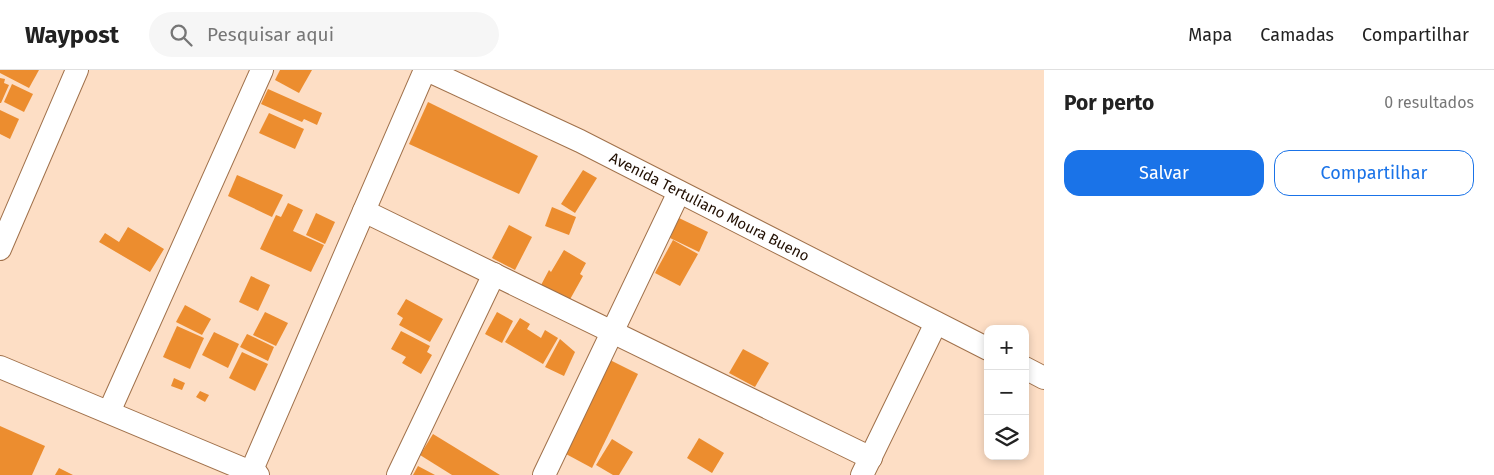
<!DOCTYPE html>
<html lang="pt">
<meta charset="utf-8">
<style>
body{margin:0;font-family:"Fira Sans",sans-serif;background:#f6f6f6;color:#222}
.controls{position:absolute;right:15px;bottom:15px;display:grid;overflow:hidden;border-radius:10px;box-shadow:0 2px 8px #0003}
.controls button{width:45px;height:45px;display:grid;place-items:center;padding:0;border:0;border-bottom:1px solid #e0e0e0;background:#fff;color:#222;font:25px sans-serif}
.list{margin:0;padding:0;list-style:none}
h2{display:flex;justify-content:space-between;align-items:center;height:65px;margin:0;padding:0 20px;font-size:21px}
h2 small{font-size:16px;font-weight:400;color:#767676}
.actions{display:flex;gap:10px;padding:15px 20px}
.actions a{flex:1;padding:11px 0;border:1px solid #1a73e8;border-radius:15px;text-align:center;font-size:18px;color:#1a73e8}
.actions .main{background:#1a73e8;color:#fff}
.icon{flex:none;width:28px;height:28px;fill:none;stroke:currentColor;stroke-width:2;stroke-linecap:round;stroke-linejoin:round}
.map{position:relative;flex:none;width:1044px;height:405px;overflow:hidden}
header{display:flex;align-items:center;gap:30px;box-sizing:border-box;height:70px;padding:0 25px;background:#fff;border-bottom:1px solid #e0e0e0}
header strong{font-size:24px}
nav{display:flex;gap:28px;margin-inline-start:auto;font-size:18px}
.search{width:350px;height:45px;background:#f6f6f6;display:flex;align-items:center;gap:12px;box-sizing:border-box;padding:0 18px;border-radius:28px;color:#767676;font-size:19px}
main{display:flex}
aside{flex:1;background:#fff}
.map>svg:first-child{display:block}
.building{fill:#ec8d2f}
.lines{fill:none;stroke-linecap:round;stroke-linejoin:round}
.minor-casing{stroke:#a0714b;stroke-width:24}
.minor{stroke:#fff;stroke-width:22}
.labels{text-anchor:middle;stroke-width:4.5;stroke-linejoin:round;paint-order:stroke}
.street-label{font-size:15px;fill:#210f02;stroke:#fddec5}
</style>
<header>
<strong>Waypost</strong>
<div class="search"><svg class="icon" aria-label="search" viewBox="0 0 24 24"><circle cx="10" cy="10" r="6"/><path d="M15 15l6 6"/></svg>Pesquisar aqui</div>
<nav><a>Mapa</a><a>Camadas</a><a>Compartilhar</a></nav>
</header>
<main>
<div class="map">
<svg width="1044" height="405" viewBox="0 0 1044 405">
<rect width="100%" height="100%" fill="#fddec5"/>
<g class="building">
<path d="M0,0H39L29,18L0,3Z"/>
<path d="M280,0H312L299,23L275,10Z"/>
<path d="M0,8L5,9L4,13L9,15L1,33H0Z"/>
<path d="M12,14L33,24L24,42L4,32Z"/>
<path d="M268,19L322,43L317,55L304,49L302,52L261,34Z"/>
<path d="M428,32L538,86L519,124L409,74Z"/>
<path d="M0,40L19,49L10,69L0,64Z"/>
<path d="M269,43L304,59L295,79L259,63Z"/>
<path d="M583,100L597,108L575,143L561,134Z"/>
<path d="M237,105L283,125L272,147L228,126Z"/>
<path d="M288,133L303,140L293,161L324,175L311,202L260,179L276,145L281,147Z"/>
<path d="M552,137L576,147L569,165L545,156Z"/>
<path d="M316,143L335,152L325,174L306,165Z"/>
<path d="M679,148L708,162L699,182L670,168Z"/>
<path d="M509,155L532,167L515,200L492,188Z"/>
<path d="M128,157L164,179L150,202L99,172L105,163L119,172Z"/>
<path d="M673,170L698,184L680,216L655,203Z"/>
<path d="M564,180L586,193L580,204L583,206L568,233L540,217L549,200L551,202Z"/>
<path d="M251,206L270,215L258,241L239,232Z"/>
<path d="M406,229L443,249L430,272L399,255L403,248L397,244Z"/>
<path d="M185,235L211,249L202,265L176,252Z"/>
<path d="M265,242L288,253L276,276L253,265Z"/>
<path d="M497,242L513,251L502,273L485,264Z"/>
<path d="M520,248L530,254L527,259L541,268L545,260L558,268L543,294L505,272Z"/>
<path d="M177,256L204,268L190,299L163,287Z"/>
<path d="M401,261L430,276L427,282L432,285L421,304L402,293L406,287L391,279Z"/>
<path d="M214,262L239,274L228,298L202,285Z"/>
<path d="M247,264L274,277L268,291L240,277Z"/>
<path d="M560,269L575,282L564,306L545,297Z"/>
<path d="M743,279L769,293L755,317L729,303Z"/>
<path d="M242,282L268,294L255,321L229,308Z"/>
<path d="M608,289L638,304L592,398L566,384Z"/>
<path d="M174,308L185,313L182,320L171,316Z"/>
<path d="M200,321L209,325L205,332L196,327Z"/>
<path d="M0,356L45,376L32,405H0Z"/>
<path d="M433,364L500,405H452L420,385Z"/>
<path d="M699,368L724,383L712,403L687,388Z"/>
<path d="M612,369L633,382L619,405H613L596,395Z"/>
<path d="M418,396L435,405H413Z"/>
<path d="M59,398L73,405H55Z"/>
</g>
<g class="lines">
<g class="minor-casing">
<g id="minor">
<path id="s1" d="M427,0L580,71L988,279"/>
<path d="M364,141L871,388"/>
<path d="M0,179L77,0"/>
<path d="M0,297L258,405"/>
<path d="M1025,298L1044,308"/>
<path d="M109,342L262,0"/>
<path d="M251,402L425,0"/>
<path d="M398,405L494,204"/>
<path d="M544,405L679,122"/>
<path d="M862,405L936,253"/>
</g>
</g>
<use href="#minor" class="minor"/>
</g>
<g class="labels">
<g class="street-label">
<text dy="5" stroke="none"><textPath href="#s1" startOffset="314">Avenida Tertuliano Moura Bueno</textPath></text>
</g>
</g>
</svg>
<div class="controls">
<button>+</button>
<button>−</button>
<button><svg class="icon" aria-label="layers" viewBox="0 0 24 24"><path d="M12 4l9 5-9 5-9-5zM3 14l9 5 9-5"/></svg></button>
</div>
</div>
<aside>
<h2>Por perto<small>0 resultados</small></h2>
<ul class="list">
</ul>
<div class="actions"><a class="main">Salvar</a><a>Compartilhar</a></div>
</aside>
</main>
